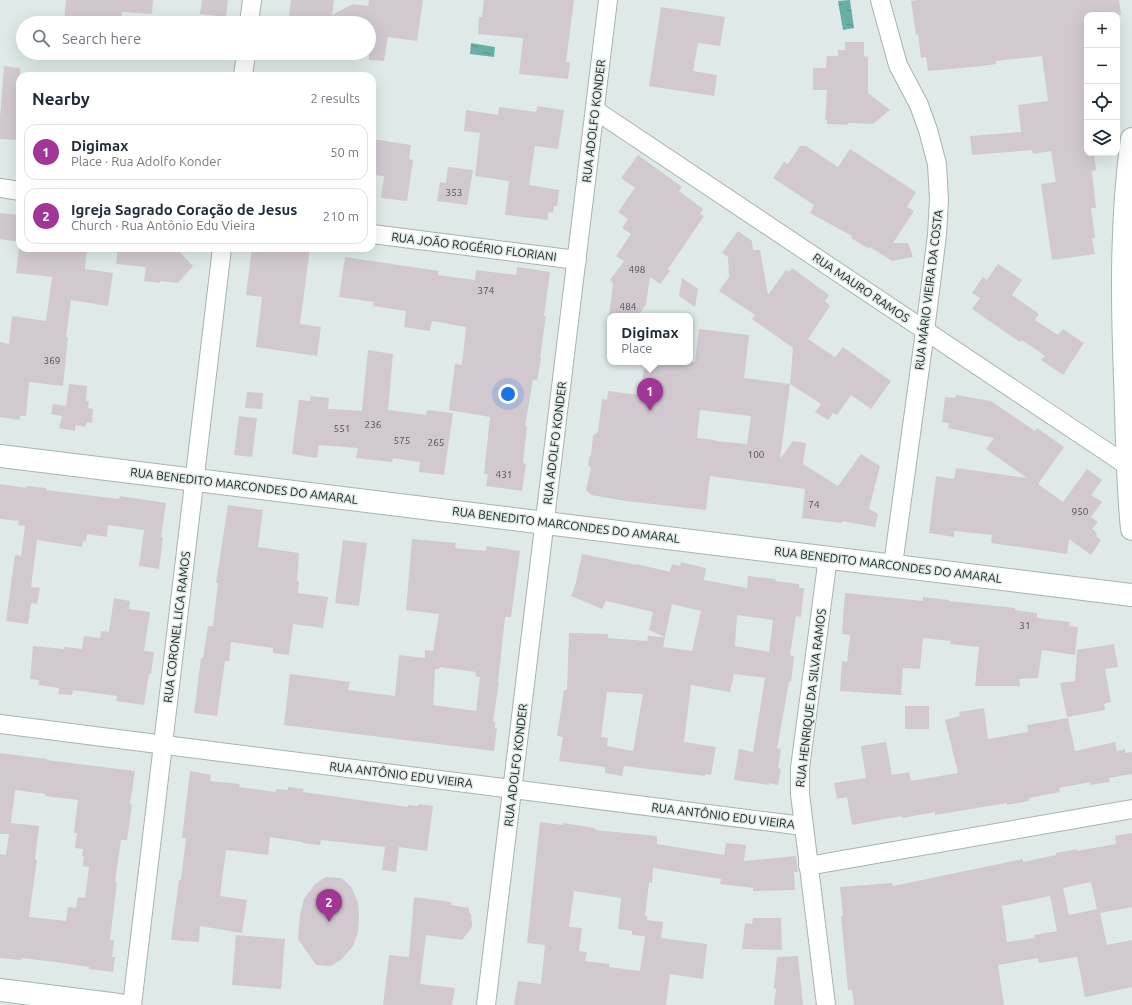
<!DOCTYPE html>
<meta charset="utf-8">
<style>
body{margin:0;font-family:Ubuntu,sans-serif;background:#f2f2f3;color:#1f2937}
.controls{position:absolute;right:12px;top:12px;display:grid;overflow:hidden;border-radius:8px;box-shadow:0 4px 16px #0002}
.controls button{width:36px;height:36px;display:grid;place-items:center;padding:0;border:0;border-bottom:1px solid #e0e1e3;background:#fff;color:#1f2937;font:20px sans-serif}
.you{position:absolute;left:508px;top:394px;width:14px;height:14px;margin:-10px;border:3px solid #fff;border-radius:50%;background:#1a73e8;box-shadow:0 0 0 6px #1a73e833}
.badge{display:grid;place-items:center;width:26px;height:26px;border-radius:50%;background:#a23696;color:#fff;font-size:13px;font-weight:700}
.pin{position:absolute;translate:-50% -33px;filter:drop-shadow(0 1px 2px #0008)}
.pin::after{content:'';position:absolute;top:21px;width:14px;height:12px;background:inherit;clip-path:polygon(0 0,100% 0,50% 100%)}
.popup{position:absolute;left:607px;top:313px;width:86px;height:52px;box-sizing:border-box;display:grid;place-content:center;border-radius:8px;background:#fff;filter:drop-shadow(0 1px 3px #0005);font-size:13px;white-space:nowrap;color:#747a83}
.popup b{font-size:15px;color:#1f2937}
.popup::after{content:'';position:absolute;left:50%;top:100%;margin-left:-8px;border:8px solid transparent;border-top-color:#fff}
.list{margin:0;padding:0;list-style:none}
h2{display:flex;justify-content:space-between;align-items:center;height:52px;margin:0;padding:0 16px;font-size:17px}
h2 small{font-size:13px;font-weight:400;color:#747a83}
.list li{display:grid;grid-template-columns:26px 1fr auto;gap:12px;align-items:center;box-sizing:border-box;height:56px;margin:0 8px 8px;padding:0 8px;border:1px solid #e0e1e3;border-radius:12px}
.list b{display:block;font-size:15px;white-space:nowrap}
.list p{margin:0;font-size:13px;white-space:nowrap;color:#747a83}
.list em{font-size:13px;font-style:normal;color:#747a83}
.icon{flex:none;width:22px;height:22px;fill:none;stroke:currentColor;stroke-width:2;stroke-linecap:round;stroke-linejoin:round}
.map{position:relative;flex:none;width:1132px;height:1005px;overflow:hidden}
.search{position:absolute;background:#fff;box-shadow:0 4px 16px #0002;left:16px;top:16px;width:360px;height:44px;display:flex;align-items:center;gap:10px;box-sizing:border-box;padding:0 14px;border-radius:22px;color:#747a83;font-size:15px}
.panel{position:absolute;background:#fff;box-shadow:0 4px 16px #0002;left:16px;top:72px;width:360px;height:180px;border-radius:12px}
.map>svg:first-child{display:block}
.water{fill:url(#water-ripples)}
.building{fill:#d1c9cf;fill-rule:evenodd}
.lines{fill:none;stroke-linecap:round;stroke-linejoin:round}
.street-casing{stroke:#a9b3b1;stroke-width:20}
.secondary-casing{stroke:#a9b3b1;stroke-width:24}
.street{stroke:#fff;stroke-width:18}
.secondary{stroke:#fff;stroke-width:22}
.labels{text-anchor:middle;stroke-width:3;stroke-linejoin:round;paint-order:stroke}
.number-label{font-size:10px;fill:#505152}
.street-label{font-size:12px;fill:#252928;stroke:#dfeae8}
</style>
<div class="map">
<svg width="1132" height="1005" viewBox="0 0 1132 1005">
<defs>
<pattern id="water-ripples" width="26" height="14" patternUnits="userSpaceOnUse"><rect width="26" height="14" fill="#6aafa5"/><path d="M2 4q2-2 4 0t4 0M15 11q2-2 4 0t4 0" fill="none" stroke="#578e86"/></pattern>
</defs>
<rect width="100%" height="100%" fill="#dfeae8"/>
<g class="water">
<path d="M850,0L854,28L843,30L838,1Z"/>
<path d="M471,43L495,47L494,57L470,54Z"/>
</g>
<g class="building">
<path d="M66,0H153L152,14L122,12L121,23H64Z"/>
<path d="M202,0H228L226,17L200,14Z"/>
<path d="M291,0H334L332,15L353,4L368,6L369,0H423L417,41L388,37L384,61L369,60V23H288Z"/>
<path d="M484,0H574L566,62H570L568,79L519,74L523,38L478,34L479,17H482Z"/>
<path d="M918,0H1119L1121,15H1087V153H1094L1096,170L1092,171L1096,208H1091L1095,238H1092L1095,254L1052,260L1041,184L1056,182L1051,151L1033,154L1032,150L972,155L970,136L1021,132L1018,105L1048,101L1042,56L996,61V64L983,66L928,71L926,57L921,58L918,34L916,35L911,1Z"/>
<path d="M661,7L725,17L720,46L698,43L693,71L717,75L714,96L649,86Z"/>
<path d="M845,42H864V56L868,57V93L890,110L873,124L848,123V125L827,124V120H825L827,90H813V68H826L827,56H838V50H845Z"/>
<path d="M4,66L20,68V140L0,139V117Z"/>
<path d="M537,106L564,110L558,149L535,146L529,185L559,190L557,206H554L553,213L548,212V220L505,215L509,181L475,176L480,133L464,131L466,110L498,115L499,107L536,112Z"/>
<path d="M372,139L411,145L409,159L413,160L407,201L381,198L384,176L372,175Z"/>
<path d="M800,146H806L838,167L850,149L916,192L907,207L914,211L893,243H908L913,257L892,261L870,247L869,249L851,238L852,236L810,213L814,205L773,178L784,162L788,164Z"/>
<path d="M638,155L682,187L679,191L703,209L700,214L704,216L668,269L670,271L660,284L650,277L646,304L638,316H609L613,283L610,280L624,261L616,256L631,234L622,228L628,219L618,212L635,188L621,178Z"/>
<path d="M448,167L473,170L467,205L437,201L440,182L446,183Z"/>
<path d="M0,213L20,215V242L0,239Z"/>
<path d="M738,231L752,241L753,250H760L768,295L786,270L789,272L792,268L829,295L825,301L830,306L808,339L835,357L843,347L891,381L871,409L851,395L837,415L833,413L828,420L815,412L821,404L790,384L780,459L793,441L806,443L803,464L838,486L861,454L880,466L869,509L878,514L875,527L842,521V523L802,518L805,489L710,476L706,510L626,501L591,495L586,490L591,468L588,465L589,457L591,456L593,436L598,432L602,399L607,400L608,391L640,395L645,362H695L699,329L749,335L744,378L790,384L793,348L752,319L755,315L719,291L729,277L728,257L722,253ZM700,410L751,416L747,444L715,441V440L697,438Z"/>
<path d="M19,248H87L85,269L113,273L108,306L71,300L66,337H68L63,386L29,382L26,416H20V420L0,417V342L9,344L12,316L46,321L52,277L16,273Z"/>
<path d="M118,248H176L193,266L178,283L160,281V283L144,281L146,267L116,264Z"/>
<path d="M252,248H310L300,324L321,327L317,356L256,347L262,297L246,295Z"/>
<path d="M345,257L439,271L438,275L475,280L476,270L516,275L517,267L550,272L544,316H546L540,357L541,358L537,380H533L525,426H527L523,463L526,464L522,491L486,486L488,474H484L490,417L449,410L455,364L462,365L466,327L432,321L430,331L404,327L406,311L373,306L374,302L339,297Z"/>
<path d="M998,264L1022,280L1012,295L1039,314L1035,320L1058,335L1063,329L1084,343L1063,375L1041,360L1045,356L1022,340L1020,342L972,309L980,298L972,293L983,277L987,280Z"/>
<path d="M682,278L698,289L695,307L679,296Z"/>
<path d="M368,350L393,354L388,410L426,415L427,410L453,413L444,475L419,472L420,462L393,458L392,462L356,458L358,448L319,445L317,458L292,454L299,400L310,401L311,396L329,398L328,409L362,411Z"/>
<path d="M69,384L87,386L86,401H89L88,408L93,409L92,423L87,422L85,427L76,425L75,431L59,428L62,416L51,414L53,404L66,406Z"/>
<path d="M247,392L263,393L262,409L245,408Z"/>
<path d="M956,395L991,401L1035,431L1037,428L1064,447L1038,484L1063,502L1087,469L1102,480L1091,495L1102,502L1091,517L1098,522L1092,529L1097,533L1096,536L1101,540L1091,555L1069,539L1067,554L991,543L992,535L954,531V537L929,533L936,476L954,479L956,468L1027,478L986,449L994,438L948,428L949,423L942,422L945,397L955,398Z"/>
<path d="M239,416L257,418L252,457L234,455Z"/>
<path d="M0,484L26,488L27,486L46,488V490L119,499L120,496L166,503L161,537H163L159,569L139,566L144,530L108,525L107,537L87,534L86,542L83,541L82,547L37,540L31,587L40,588L37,604L31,603L28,624L6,621L15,555L21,556L25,526L18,525L19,521L0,519Z"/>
<path d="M228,505L263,510L258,547L299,553L297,581H299L298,593L328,597L323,628L293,624L289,655L273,653V648L231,642L229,661H225L217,716L194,713L201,658H203L208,626H213L218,583H216Z"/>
<path d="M412,539L456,543L455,548L486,551V546L520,551L511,617H505L498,682H499L493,721L495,722V728H497L494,751L284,725L290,674L350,682L348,690L395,696L399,655L425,658V650L433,651L439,614L406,610ZM440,667L476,672L475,676L480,677L476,711L433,705L435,669H439Z"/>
<path d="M343,540L367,543L359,606L335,603Z"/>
<path d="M582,554L637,565V564L670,572L672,564L680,566L681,562L706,568L704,580L747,588L748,576L776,579L775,581L799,584V588H804L801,617L796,616L790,655L794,656L791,682H789L777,748L781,749L778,768L781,769L778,785L769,783V785L734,780L739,749L753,752L765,678L734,674L730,692L691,685L684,742L716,747L711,775L705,774V776L624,766L622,776L605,773V767L559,761L563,737L557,736L564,690H567L569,633L608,634V638L647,641L648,636L665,637L663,647L692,651L701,611L672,604L665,637L649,630L653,612L606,601L602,609L571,596L575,586ZM737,615L773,620L769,652L735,646ZM607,692L643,694L633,751L607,746L608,738L601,737Z"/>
<path d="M845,593L923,601V597L949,600V601L1015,608V610L1037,613V618L1070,622L1069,626L1078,627L1075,655L1042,650L1038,678L1019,679L1020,686H975L979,647L950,644L951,641L923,638L920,669L903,668L901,695L840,691L842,661L847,662L850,635L842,634Z"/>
<path d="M114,598L130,601L129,609L150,612L144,651L154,652L151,674H149L144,705L116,701L117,696L73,690L72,695L58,694L59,688L38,685L39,680L30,679L33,646L64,649V647L82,649L84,636L100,638L101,631L109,632Z"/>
<path d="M1114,644L1118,667L1105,669L1111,702L1104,704L1105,710L1067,717L1060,683L1075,681L1077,650Z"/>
<rect x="905" y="706" width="24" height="23"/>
<path d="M984,708L988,739L1028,732L1027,725L1068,718L1075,751L1115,742L1117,751L1125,749V753L1132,752V774L1109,778L1110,782L1090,785V782L1059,788L1060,792L1029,798V801L1007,805V803L935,815V812L902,818V816L852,825L847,797L837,799L834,783L866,778L861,746L886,742L892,775L909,772L911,781L958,773L945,720L960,716L959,712Z"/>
<path d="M0,753L47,759V760L135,771L130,804L132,805L127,840H121L115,882H117L110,940H114L112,957H115L113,972L89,969V967L56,962L21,958V960L0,958V854L6,855L9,834H0ZM15,790L46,794L45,796L78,800L74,833H77L75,848L83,849L82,856H84L83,866L89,867L85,898L78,897L76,908L68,907L66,921L29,917L37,860L35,859L39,826L11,823Z"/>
<path d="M190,771L211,775L210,781L240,784L239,787L276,792V789L288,790V787L304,789L303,792L408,807V805L418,806V804L433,806L427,851L399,847L396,872L382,870L385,847L321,840L320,845L302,843V842L270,837L268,855L226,850L220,896L247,900L242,933L200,926L199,942L171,940L179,880H181L186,838H182Z"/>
<path d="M540,822L563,825V823L595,828V830L657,836V844L724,855L726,843L746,845L744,861L796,856L798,872H794L795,890L753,891V888L720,884L721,879L653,868L652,883H649L645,916H647V920L663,922L661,938L707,944L703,979L670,974L666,1005H514L518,981L541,984L545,945L527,943ZM574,891L621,898L618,929L632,931V935L645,936L640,971L609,967V964L585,961L587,952L579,951L582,928L569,927Z"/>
<path d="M1132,833V907L1100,913L1107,945L1132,940V987L1085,997L1077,957L1039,963L1038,958L998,965L1004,1005H854L852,990H848L841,916H843L840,887L892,883L893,886L1023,859V862L1056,855V853L1077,849V851L1116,844L1115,836ZM1091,882L1097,909L1069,915L1063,888ZM1050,896L1057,931L1034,935L1035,938L1007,942L1002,906Z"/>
<path d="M326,877L342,878L352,888L358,903L359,917L358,932L353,946L342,959L331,966L316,965L298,939L300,914L304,899L315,884Z"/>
<path d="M414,897L451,902V905L469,908V912L471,914L472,926L470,930L462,940L426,935L420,984L455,988L452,1005H383L389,955L409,957Z"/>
<path d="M753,918H781L782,950L742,949L745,923L752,924Z"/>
<path d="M236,935L285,939L281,989L232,985Z"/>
<path d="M798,956L803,1005H774L776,989L774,988L777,957Z"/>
</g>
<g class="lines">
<g class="street-casing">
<g id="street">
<path d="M880,0L898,65L919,105L928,130L937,164L939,200L937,235L925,331L893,565"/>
<path d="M249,23L252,0"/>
<path d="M243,76L246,53"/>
<path d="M595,110L1128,466"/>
<path d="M0,188L20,191"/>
<path d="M372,234L577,260"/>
<path d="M0,724L803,826"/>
<path d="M808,866L1132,809"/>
<path d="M132,1005L222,248"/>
<path d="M486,1005L608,0"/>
<path d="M826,1005L800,794V768L828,557"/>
</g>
</g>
<g class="secondary-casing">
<g id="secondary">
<path d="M1132,139C1121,218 1122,298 1125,378C1127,428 1127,479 1132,529"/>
<path d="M0,456L1132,595"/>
<path d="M0,990L119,1005"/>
</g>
</g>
<use href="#street" class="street"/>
<use href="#secondary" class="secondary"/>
</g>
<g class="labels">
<g class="number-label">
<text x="454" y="196">353</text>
<text x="637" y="273">498</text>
<text x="486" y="294">374</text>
<text x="628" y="310">484</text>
<text x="52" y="364">369</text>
<text x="373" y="428">236</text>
<text x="342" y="432">551</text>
<text x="402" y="444">575</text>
<text x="436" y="446">265</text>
<text x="756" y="458">100</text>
<text x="504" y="478">431</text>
<text x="814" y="508">74</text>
<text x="1080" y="515">950</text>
<text x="1025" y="629">31</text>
</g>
<g class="street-label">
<text transform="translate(594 121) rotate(-83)" y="4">RUA ADOLFO KONDER</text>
<text transform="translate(474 247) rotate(7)" y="4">RUA JOÃO ROGÉRIO FLORIANI</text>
<text transform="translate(861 288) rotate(34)" y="4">RUA MAURO RAMOS</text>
<text transform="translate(929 290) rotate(-83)" y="4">RUA MÁRIO VIEIRA DA COSTA</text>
<text transform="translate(555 443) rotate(-83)" y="4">RUA ADOLFO KONDER</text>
<text transform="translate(244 486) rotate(7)" y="4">RUA BENEDITO MARCONDES DO AMARAL</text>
<text transform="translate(566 525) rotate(7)" y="4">RUA BENEDITO MARCONDES DO AMARAL</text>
<text transform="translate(888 565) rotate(7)" y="4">RUA BENEDITO MARCONDES DO AMARAL</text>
<text transform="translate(177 627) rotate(-83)" y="4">RUA CORONEL LICA RAMOS</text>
<text transform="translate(811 698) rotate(-83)" y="4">RUA HENRIQUE DA SILVA RAMOS</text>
<text transform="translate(516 765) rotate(-83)" y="4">RUA ADOLFO KONDER</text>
<text transform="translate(401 775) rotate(7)" y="4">RUA ANTÔNIO EDU VIEIRA</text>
<text transform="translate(723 816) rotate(7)" y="4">RUA ANTÔNIO EDU VIEIRA</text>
</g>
</g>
</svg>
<div class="controls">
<button>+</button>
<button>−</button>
<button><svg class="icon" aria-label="locate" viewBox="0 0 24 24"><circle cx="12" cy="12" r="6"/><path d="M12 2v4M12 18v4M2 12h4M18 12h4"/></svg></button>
<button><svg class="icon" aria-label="layers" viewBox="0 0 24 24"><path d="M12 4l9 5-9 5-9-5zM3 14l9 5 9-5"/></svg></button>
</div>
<div class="you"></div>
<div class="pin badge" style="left:650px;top:411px">1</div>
<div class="popup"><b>Digimax</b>Place</div>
<div class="pin badge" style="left:329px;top:922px">2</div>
<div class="search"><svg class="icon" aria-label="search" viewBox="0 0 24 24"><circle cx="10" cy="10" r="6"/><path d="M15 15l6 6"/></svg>Search here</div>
<section class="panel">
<h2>Nearby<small>2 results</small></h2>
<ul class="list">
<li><span class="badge">1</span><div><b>Digimax</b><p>Place · Rua Adolfo Konder</p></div><em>50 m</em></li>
<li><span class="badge">2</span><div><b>Igreja Sagrado Coração de Jesus</b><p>Church · Rua Antônio Edu Vieira</p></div><em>210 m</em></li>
</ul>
</section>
</div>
